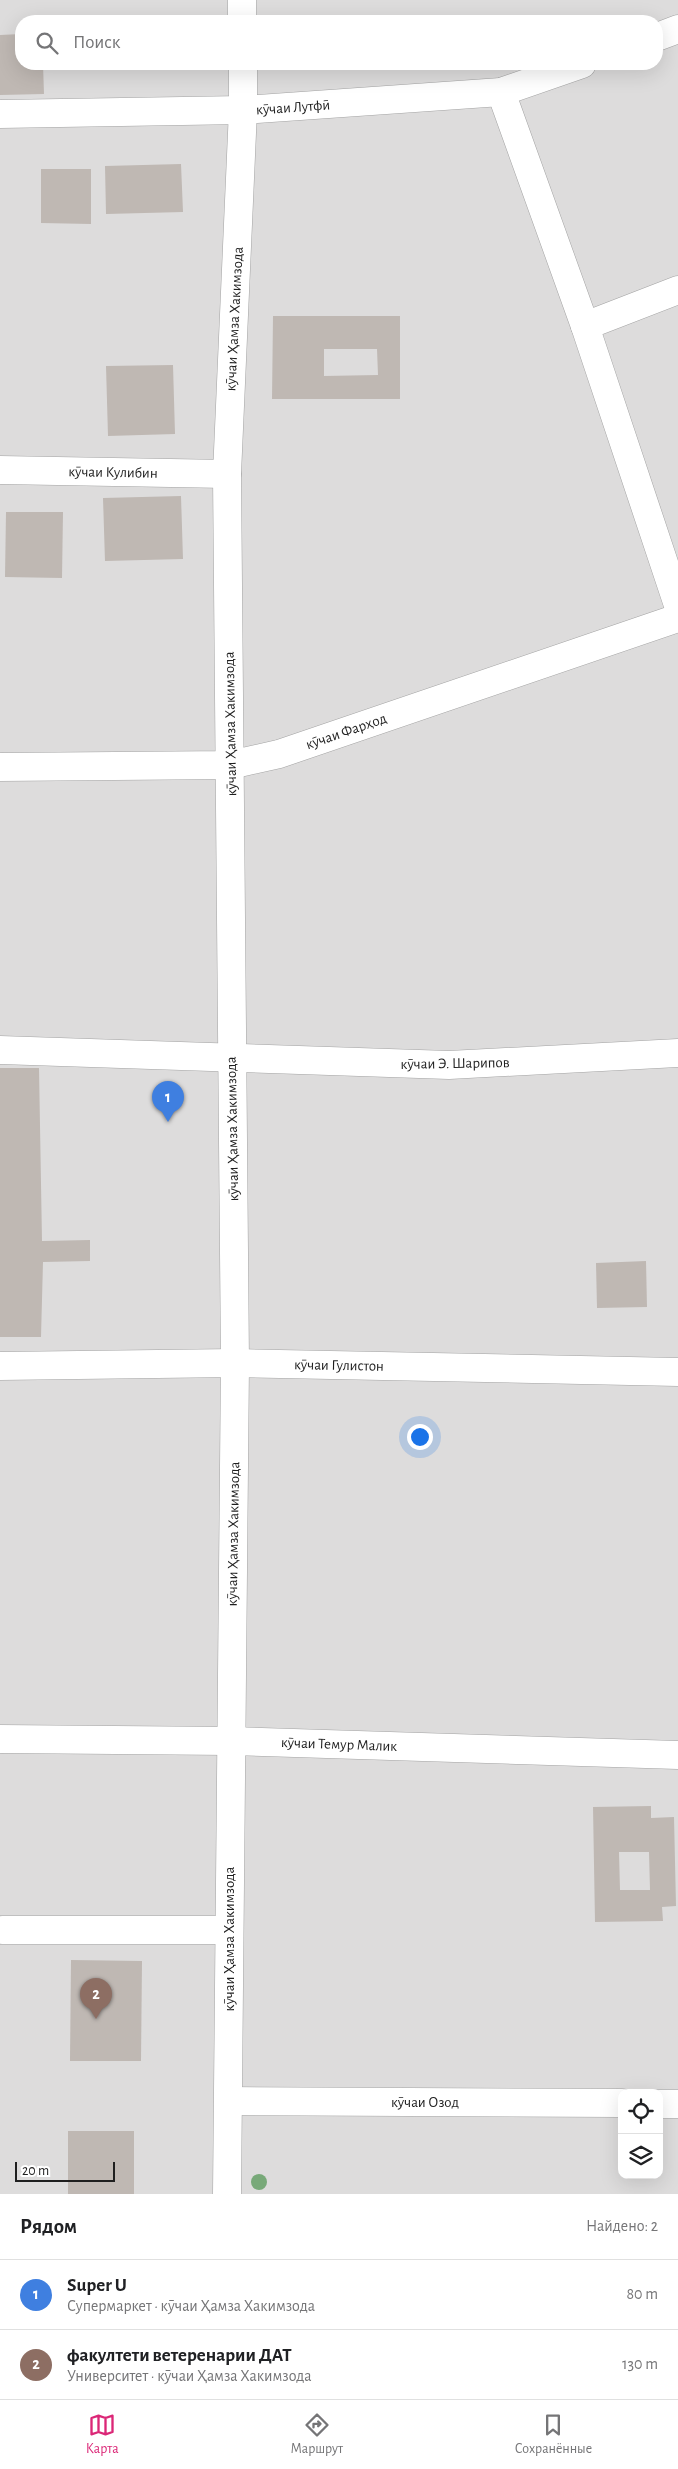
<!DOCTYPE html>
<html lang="ru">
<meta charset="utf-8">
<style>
body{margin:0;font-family:"Alegreya Sans",sans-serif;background:#f6f6f6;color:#202124}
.controls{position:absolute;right:15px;bottom:15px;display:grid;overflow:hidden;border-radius:10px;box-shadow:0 5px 20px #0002}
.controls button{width:45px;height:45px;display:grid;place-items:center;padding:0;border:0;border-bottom:1px solid #e0e0e0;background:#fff;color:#202124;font:25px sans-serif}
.scale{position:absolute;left:15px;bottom:12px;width:100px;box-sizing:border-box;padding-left:5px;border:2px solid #1f1f1f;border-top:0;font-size:14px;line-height:18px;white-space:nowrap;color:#1f1f1f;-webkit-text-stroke:4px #fff;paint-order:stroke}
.you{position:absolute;left:419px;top:1436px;width:18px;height:18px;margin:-12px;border:4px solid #fff;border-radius:50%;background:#1a73e8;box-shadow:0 0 0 8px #1a73e833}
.badge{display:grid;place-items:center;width:32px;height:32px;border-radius:50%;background:#db2777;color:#fff;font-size:16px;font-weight:700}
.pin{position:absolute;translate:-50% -41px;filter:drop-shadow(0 1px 2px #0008)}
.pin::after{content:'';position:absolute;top:26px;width:18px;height:15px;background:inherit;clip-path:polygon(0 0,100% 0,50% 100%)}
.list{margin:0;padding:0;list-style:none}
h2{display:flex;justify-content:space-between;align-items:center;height:65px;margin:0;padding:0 20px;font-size:21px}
h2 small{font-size:16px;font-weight:400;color:#757577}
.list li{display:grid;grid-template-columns:32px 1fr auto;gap:15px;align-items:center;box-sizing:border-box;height:70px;padding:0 20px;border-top:1px solid #e0e0e0}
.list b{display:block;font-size:19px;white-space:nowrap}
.list p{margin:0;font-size:16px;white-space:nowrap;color:#757577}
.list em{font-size:16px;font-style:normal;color:#757577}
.icon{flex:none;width:28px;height:28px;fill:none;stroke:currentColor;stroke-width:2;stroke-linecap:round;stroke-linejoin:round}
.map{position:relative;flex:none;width:678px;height:2194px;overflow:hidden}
.search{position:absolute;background:#fff;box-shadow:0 5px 20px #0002;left:15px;right:15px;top:15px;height:55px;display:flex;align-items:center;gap:12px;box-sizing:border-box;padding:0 18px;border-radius:20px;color:#757577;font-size:19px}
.sheet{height:205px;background:#fff}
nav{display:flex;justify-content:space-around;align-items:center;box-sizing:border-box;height:70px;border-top:1px solid #e0e0e0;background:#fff;font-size:14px;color:#757577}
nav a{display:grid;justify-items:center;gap:2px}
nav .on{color:#db2777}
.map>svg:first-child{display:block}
.residential{fill:#dddcdc;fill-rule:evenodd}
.building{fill:#bfb8b3;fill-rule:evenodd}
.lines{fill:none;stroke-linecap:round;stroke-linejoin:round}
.minor-casing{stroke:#a3a3a3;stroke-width:29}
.minor{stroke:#fff;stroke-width:28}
.tree{fill:#78a979}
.labels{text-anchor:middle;stroke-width:5;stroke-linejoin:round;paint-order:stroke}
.street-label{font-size:15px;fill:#1f1f1f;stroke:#fff}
</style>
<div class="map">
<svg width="678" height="2194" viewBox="0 0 678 2194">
<rect width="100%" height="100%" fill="#efece6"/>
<path class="residential" d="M0,0H678V2194H0ZM21,21H657V64H21ZM622,2093H659V2175H622Z"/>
<g class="building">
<path d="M21,34V64H43L44,94L0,95V35Z"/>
<path d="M181,164L183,212L106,214L105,166Z"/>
<path d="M41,169H91V224L41,223Z"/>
<path d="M273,316H400V399H272ZM324,349H377L378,375L324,376Z"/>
<path d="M173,365L175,434L108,436L106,366Z"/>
<path d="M181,496L183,559L105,561L103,498Z"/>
<path d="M6,512H63L62,578L5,577Z"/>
<path d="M0,1068H39L42,1241L90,1240V1261L43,1262L41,1337H0Z"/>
<path d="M646,1261L647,1307L597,1308L596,1263Z"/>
<path d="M651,1806V1818L674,1817L676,1906L662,1907L663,1921L595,1922L593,1807ZM619,1852H649L650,1890H620Z"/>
<path d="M71,1960L142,1961L141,2061H70Z"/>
<rect x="68" y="2131" width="66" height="63"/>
</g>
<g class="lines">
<g class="minor-casing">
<g id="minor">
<path d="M242,0V21"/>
<path d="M657,37L678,29"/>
<path d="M501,92L585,326L678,605"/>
<path d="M0,114L243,110L501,92L582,64"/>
<path d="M585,326L678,290"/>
<path d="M0,470L227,474"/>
<path d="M0,767L230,765L279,754L678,618"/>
<path d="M0,1050L449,1065L678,1053"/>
<path d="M0,1366L235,1363L678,1372"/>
<path d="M0,1739L230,1741L678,1755"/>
<path d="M2,1930H229"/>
<path d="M229,2101L622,2103"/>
<path d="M659,2104H678"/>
<path d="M227,2194L235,1363L227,474L243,110V64"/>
</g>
</g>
<use href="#minor" class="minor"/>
</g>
<circle class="tree" cx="259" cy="2182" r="8"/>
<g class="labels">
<g class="street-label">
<text transform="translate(293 107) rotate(-4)" y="5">кӯчаи Лутфӣ</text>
<text transform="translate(234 319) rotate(-87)" y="5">кӯчаи Ҳамза Хакимзода</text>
<text transform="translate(113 472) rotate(1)" y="5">кӯчаи Кулибин</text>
<text transform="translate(230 724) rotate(-91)" y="5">кӯчаи Ҳамза Хакимзода</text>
<text transform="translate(346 731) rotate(-19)" y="5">кӯчаи Фарҳод</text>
<text transform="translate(455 1063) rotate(-1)" y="5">кӯчаи Э. Шарипов</text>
<text transform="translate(232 1129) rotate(-91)" y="5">кӯчаи Ҳамза Хакимзода</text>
<text transform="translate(339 1365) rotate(1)" y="5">кӯчаи Гулистон</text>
<text transform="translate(233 1534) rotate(-89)" y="5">кӯчаи Ҳамза Хакимзода</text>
<text transform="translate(339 1744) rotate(2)" y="5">кӯчаи Темур Малик</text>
<text transform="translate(229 1939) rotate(-90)" y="5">кӯчаи Ҳамза Хакимзода</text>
<text x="425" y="2107">кӯчаи Озод</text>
</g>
</g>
</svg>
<div class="controls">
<button><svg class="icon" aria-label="locate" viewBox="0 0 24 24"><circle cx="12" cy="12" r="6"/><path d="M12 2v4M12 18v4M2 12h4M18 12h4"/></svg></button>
<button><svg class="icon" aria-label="layers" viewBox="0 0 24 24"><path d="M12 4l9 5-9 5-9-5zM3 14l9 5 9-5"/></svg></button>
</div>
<div class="scale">20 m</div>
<div class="you"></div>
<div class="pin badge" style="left:168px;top:1122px;background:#3f7fe0">1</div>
<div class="pin badge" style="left:96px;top:2019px;background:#8d6e63">2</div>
<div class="search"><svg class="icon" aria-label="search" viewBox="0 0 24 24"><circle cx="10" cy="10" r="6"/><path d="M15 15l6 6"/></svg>Поиск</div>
</div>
<section class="sheet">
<h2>Рядом<small>Найдено: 2</small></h2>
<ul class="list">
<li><span class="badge" style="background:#3f7fe0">1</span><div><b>Super U</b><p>Супермаркет · кӯчаи Ҳамза Хакимзода</p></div><em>80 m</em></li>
<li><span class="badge" style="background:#8d6e63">2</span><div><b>факултети ветеренарии ДАТ</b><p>Университет · кӯчаи Ҳамза Хакимзода</p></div><em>130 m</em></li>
</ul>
</section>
<nav>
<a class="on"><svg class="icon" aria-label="map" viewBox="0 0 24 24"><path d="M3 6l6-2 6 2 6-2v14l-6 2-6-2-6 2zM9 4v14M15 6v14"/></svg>Карта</a>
<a><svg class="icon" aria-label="directions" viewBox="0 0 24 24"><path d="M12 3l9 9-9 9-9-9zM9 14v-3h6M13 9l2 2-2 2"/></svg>Маршрут</a>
<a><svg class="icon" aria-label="saved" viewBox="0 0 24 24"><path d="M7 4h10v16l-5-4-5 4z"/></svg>Сохранённые</a>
</nav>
